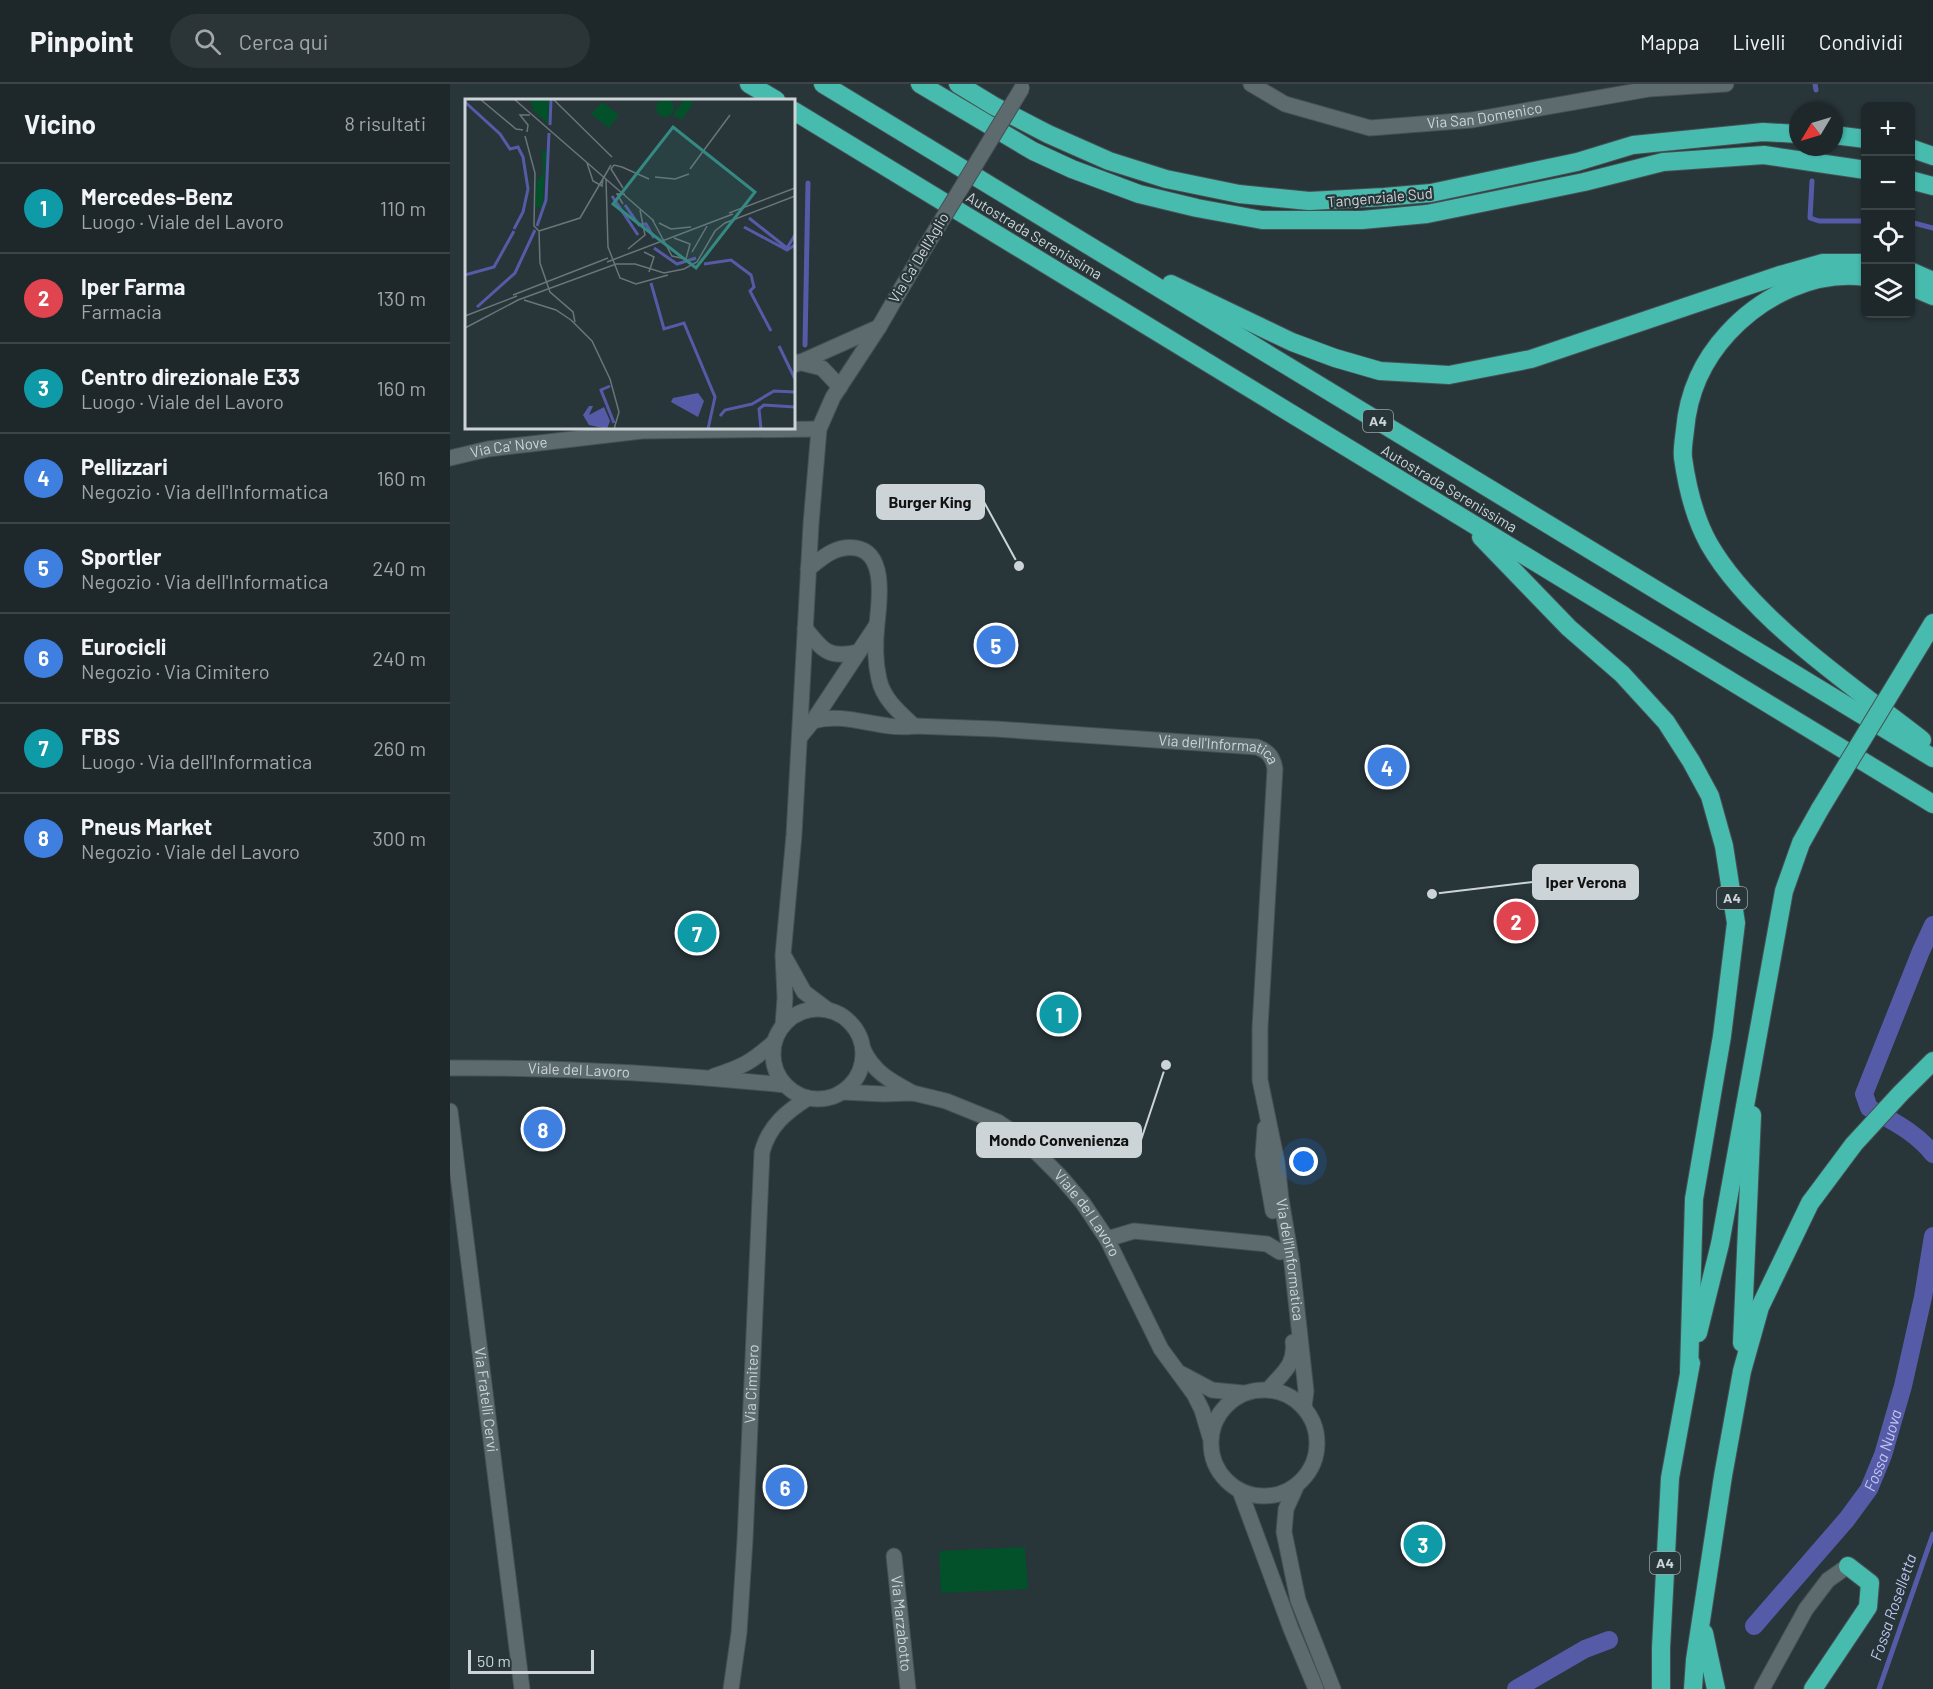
<!DOCTYPE html>
<html lang="it">
<meta charset="utf-8">
<style>
body{margin:0;font-family:Barlow,sans-serif;background:#2b3437;color:#f1f3f6}
.controls{position:absolute;right:18px;top:18px;display:grid;overflow:hidden;border-radius:9px;box-shadow:0 2px 4px #0004}
.controls button{width:54px;height:54px;display:grid;place-items:center;padding:0;border:0;border-bottom:2px solid #3c4447;background:#1e282b;color:#f1f3f6;font:30px sans-serif}
.compass{position:absolute;left:1339px;top:18px;width:54px;height:54px;border-radius:50%;background:#1e282b;box-shadow:0 2px 4px #0004;rotate:232deg}
.scale{position:absolute;left:18px;bottom:15px;width:126px;box-sizing:border-box;padding-left:6px;border:3px solid #ccd4d7;border-top:0;font-size:16px;line-height:21px;white-space:nowrap;color:#ccd4d7;-webkit-text-stroke:4px #283539;paint-order:stroke}
.you{position:absolute;left:854px;top:1078px;width:21px;height:21px;margin:-15px;border:4px solid #fff;border-radius:50%;background:#1a73e8;box-shadow:0 0 0 9px #1a73e833}
.badge{display:grid;place-items:center;width:39px;height:39px;border-radius:50%;background:#f49aa7;color:#fff;font-size:20px;font-weight:700}
.pin{position:absolute;translate:-50% -50%;border:3px solid #fff;box-shadow:0 2px 6px #0006}
.list{margin:0;padding:0;list-style:none}
h2{display:flex;justify-content:space-between;align-items:center;height:78px;margin:0;padding:0 24px;font-size:26px}
h2 small{font-size:20px;font-weight:400;color:#a1a6a9}
.list li{display:grid;grid-template-columns:39px 1fr auto;gap:18px;align-items:center;box-sizing:border-box;height:90px;padding:0 24px;border-top:2px solid #3c4447}
.list b{display:block;font-size:22px;white-space:nowrap}
.list p{margin:0;font-size:20px;white-space:nowrap;color:#a1a6a9}
.list em{font-size:20px;font-style:normal;color:#a1a6a9}
.icon{flex:none;width:33px;height:33px;fill:none;stroke:currentColor;stroke-width:2;stroke-linecap:round;stroke-linejoin:round}
.map{position:relative;flex:none;width:1483px;height:1605px;overflow:hidden}
header{display:flex;align-items:center;gap:36px;box-sizing:border-box;height:84px;padding:0 30px;background:#1e282b;border-bottom:2px solid #3c4447}
header strong{font-size:28px}
nav{display:flex;gap:33px;margin-inline-start:auto;font-size:21px}
.search{width:420px;height:54px;background:#2b3437;display:flex;align-items:center;gap:15px;box-sizing:border-box;padding:0 21px;border-radius:33px;color:#a1a6a9;font-size:22px}
main{display:flex}
aside{flex:1;background:#1e282b}
.map>svg:first-child{display:block}
.green{fill:#02512b}
.lines{fill:none;stroke-linecap:round;stroke-linejoin:round}
.stream{stroke:#565ba7;stroke-width:5}
.canal{stroke:#565ba7;stroke-width:18}
.minor-casing{stroke:#455053;stroke-width:17}
.highway-casing{stroke:#455053;stroke-width:20}
.minor{stroke:#5d6b6f;stroke-width:15}
.highway{stroke:#47bbae;stroke-width:18}
.minor-bridge-casing{stroke:#455053;stroke-width:17;stroke-linecap:butt}
.highway-bridge-casing{stroke:#455053;stroke-width:20;stroke-linecap:butt}
.minor-bridge{stroke:#5d6b6f;stroke-width:15}
.highway-bridge{stroke:#47bbae;stroke-width:18}
.labels{text-anchor:middle;stroke-width:4.5;stroke-linejoin:round;paint-order:stroke}
.shield{fill:#283539;stroke:#9ba4a8;stroke-width:1.5}
.shield-label{font-size:14px;font-weight:bold;fill:#ccd4d7}
.street-label{font-size:15px;fill:#ccd4d7;stroke:#283539}
.water-label{font-size:16px;font-style:italic;fill:#c1c7f2;stroke:#283539}
.inset-river{fill:none;stroke:#565ba7;stroke-width:3}
.inset-road{fill:none;stroke:#6a7578;stroke-width:1.5}
.view{fill:#358983;fill-opacity:0.15;stroke:#358983;stroke-width:3}
.inset-edge{fill:none;stroke:#ccd4d7;stroke-width:3}
.leader{fill:none;stroke:#ccd4d7;stroke-width:2}
.callout-dot{fill:#ccd4d7;stroke:#283539;stroke-width:2}
.callout{fill:#ccd4d7;stroke:#ccd4d7;stroke-width:2}
.callout-label{font-size:16px;text-anchor:middle;font-weight:bold;fill:#111}
</style>
<header>
<strong>Pinpoint</strong>
<div class="search"><svg class="icon" aria-label="search" viewBox="0 0 24 24"><circle cx="10" cy="10" r="6"/><path d="M15 15l6 6"/></svg>Cerca qui</div>
<nav><a>Mappa</a><a>Livelli</a><a>Condividi</a></nav>
</header>
<main>
<aside>
<h2>Vicino<small>8 risultati</small></h2>
<ul class="list">
<li><span class="badge" style="background:#0f9aa8">1</span><div><b>Mercedes-Benz</b><p>Luogo · Viale del Lavoro</p></div><em>110 m</em></li>
<li><span class="badge" style="background:#e0444e">2</span><div><b>Iper Farma</b><p>Farmacia</p></div><em>130 m</em></li>
<li><span class="badge" style="background:#0f9aa8">3</span><div><b>Centro direzionale E33</b><p>Luogo · Viale del Lavoro</p></div><em>160 m</em></li>
<li><span class="badge" style="background:#3f7fe0">4</span><div><b>Pellizzari</b><p>Negozio · Via dell'Informatica</p></div><em>160 m</em></li>
<li><span class="badge" style="background:#3f7fe0">5</span><div><b>Sportler</b><p>Negozio · Via dell'Informatica</p></div><em>240 m</em></li>
<li><span class="badge" style="background:#3f7fe0">6</span><div><b>Eurocicli</b><p>Negozio · Via Cimitero</p></div><em>240 m</em></li>
<li><span class="badge" style="background:#0f9aa8">7</span><div><b>FBS</b><p>Luogo · Via dell'Informatica</p></div><em>260 m</em></li>
<li><span class="badge" style="background:#3f7fe0">8</span><div><b>Pneus Market</b><p>Negozio · Viale del Lavoro</p></div><em>300 m</em></li>
</ul>
</aside>
<div class="map">
<svg width="1483" height="1605" viewBox="0 0 1483 1605">
<rect width="100%" height="100%" fill="#283539"/>
<path class="green" d="M575,1463L578,1505L491,1509L489,1467Z"/>
<g class="lines">
<g class="stream">
<path d="M1365,0L1366,6"/>
<path d="M1362,97L1360,134L1369,137H1416"/>
<path d="M1460,138L1483,144"/>
<path d="M355,261L358,99"/>
<path d="M1429,1605L1483,1450"/>
</g>
<g class="canal">
<path d="M1483,841L1471,867L1414,1010L1419,1024C1442,1037 1466,1048 1483,1070"/>
<path id="s1" d="M1304,1542L1397,1435L1419,1405L1433,1371L1453,1302L1473,1213L1483,1152"/>
<path d="M1066,1605L1135,1565L1159,1556"/>
</g>
<g class="minor-casing">
<g id="minor">
<path id="s2" d="M801,0L835,20L920,44L1022,36L1199,5L1276,0"/>
<path d="M348,278L372,284L390,303"/>
<path d="M344,281L429,243"/>
<path id="s3" d="M0,374L38,365L192,347L369,345"/>
<path d="M358,485C373,473 386,461 406,464C437,469 429,519 427,540C425,558 425,578 429,595C433,615 450,629 464,642"/>
<path d="M355,544C373,567 379,575 408,568"/>
<path d="M363,637L426,542"/>
<path id="s4" d="M350,653L363,637C397,627 429,647 464,642L546,645L807,663C818,667 823,673 825,685L810,944V996L827,1078L831,1115L842,1180L856,1307L854,1323"/>
<path d="M335,874L354,908L378,926"/>
<circle cx="368" cy="970" r="45"/>
<path d="M333,941L335,914L333,871L344,751L361,440L369,345L383,313L429,243L473,167"/>
<path d="M413,965C423,988 441,997 463,1009"/>
<path id="s5" d="M0,984C112,983 224,990 335,1001"/>
<path d="M264,992C292,983 302,978 324,958"/>
<path id="s6" d="M392,1008L433,1010L463,1009L496,1017L548,1038L572,1054L610,1092L633,1119L657,1155L711,1265L744,1310L752,1326L760,1353"/>
<path id="s7" d="M0,1027L72,1605"/>
<path d="M815,1044L813,1071L823,1127"/>
<path d="M657,1155L684,1147L817,1160L830,1168"/>
<path d="M732,1290L762,1306L793,1309"/>
<path d="M819,1305C832,1289 846,1281 843,1258"/>
<circle cx="814" cy="1359" r="53"/>
<path d="M846,1403L836,1425L834,1448L848,1516L883,1605"/>
<path d="M790,1407L841,1545L866,1605"/>
<path id="s8" d="M444,1472L458,1605"/>
<path id="s9" d="M281,1605L289,1549L295,1456L312,1068C319,1042 336,1028 358,1014"/>
<path d="M1312,1605L1356,1525L1378,1496L1398,1482"/>
</g>
</g>
<g class="highway-casing">
<g id="highway">
<path d="M299,0L326,16"/>
<path d="M373,0L1483,674"/>
<path d="M470,0L583,67L622,85L689,110L747,124L812,136H912L977,130L1134,98L1213,78L1314,71L1416,86"/>
<path d="M508,0L544,22L598,50L659,77L716,95L789,110L859,117L934,113L981,109L1127,78L1183,61L1313,48L1348,50"/>
<path d="M344,27L1483,720"/>
<path d="M1384,51L1416,55"/>
<path d="M1460,64L1483,72"/>
<path d="M1460,96L1483,102"/>
<path d="M1460,187L1483,197"/>
<path d="M1416,193C1364,186 1312,212 1278,249C1253,276 1238,310 1235,346C1234,355 1232,365 1233,374C1237,402 1245,435 1259,460C1302,535 1404,603 1472,656"/>
<path d="M721,200L842,258L885,274L930,287L999,291L1081,275L1330,191L1373,179H1416"/>
<path d="M1460,202L1483,212"/>
<path d="M1031,453L1119,544L1172,590L1216,638L1241,677L1260,712L1274,762L1286,839L1272,952L1244,1115L1239,1288"/>
<path d="M1471,559L1483,539"/>
<path d="M1248,1249L1270,1160L1334,807L1351,759L1370,725"/>
<path d="M1292,1259L1302,1031"/>
<path d="M1254,1549L1266,1605"/>
<path d="M1211,1605V1564L1220,1394L1241,1279"/>
<path d="M1243,1605L1245,1576L1273,1392L1292,1287L1310,1223L1360,1119L1404,1060L1451,1009L1483,977"/>
<path d="M1363,1605L1418,1523L1420,1499L1398,1482"/>
</g>
</g>
<use href="#minor" class="minor"/>
<use href="#highway" class="highway"/>
<g class="minor-bridge-casing">
<path id="minor-bridge" d="M473,167L572,4"/>
</g>
<g class="highway-bridge-casing">
<path id="highway-bridge" d="M1370,725L1471,559"/>
</g>
<use href="#minor-bridge" class="minor-bridge"/>
<use href="#highway-bridge" class="highway-bridge"/>
</g>
<g class="labels">
<g class="shield">
<rect x="913" y="326" width="30" height="22" rx="4.5"/>
<rect x="1267" y="803" width="30" height="22" rx="4.5"/>
<rect x="1200" y="1468" width="30" height="22" rx="4.5"/>
</g>
<g class="shield-label">
<text x="928" y="342">A4</text>
<text x="1282" y="819">A4</text>
<text x="1215" y="1484">A4</text>
</g>
<g class="street-label">
<text dy="5" stroke="none"><textPath href="#s2" startOffset="243">Via San Domenico</textPath></text>
<text transform="translate(930 114) rotate(-5)" y="5">Tangenziale Sud</text>
<text transform="translate(584 152) rotate(31)" y="5">Autostrada Serenissima</text>
<text transform="translate(469 174) rotate(-59)" y="5">Via Ca' Dell'Aglio</text>
<text dy="5" stroke="none"><textPath href="#s3" startOffset="60">Via Ca' Nove</textPath></text>
<text transform="translate(999 405) rotate(31)" y="5">Autostrada Serenissima</text>
<text dy="5" stroke="none"><textPath href="#s4" startOffset="429">Via dell'Informatica</textPath></text>
<text dy="5" stroke="none"><textPath href="#s5" startOffset="129">Viale del Lavoro</textPath></text>
<text dy="5" stroke="none"><textPath href="#s6" startOffset="290">Viale del Lavoro</textPath></text>
<text dy="5" stroke="none"><textPath href="#s4" startOffset="990">Via dell'Informatica</textPath></text>
<text dy="5" stroke="none"><textPath href="#s9" startOffset="306">Via Cimitero</textPath></text>
<text dy="5" stroke="none"><textPath href="#s7" startOffset="291">Via Fratelli Cervi</textPath></text>
<text dy="5" stroke="none"><textPath href="#s8" startOffset="68">Via Marzabotto</textPath></text>
</g>
<g class="water-label">
<text dy="6" stroke="none"><textPath href="#s1" startOffset="220">Fossa Nuova</textPath></text>
<text transform="translate(1443 1523) rotate(-71)" y="6">Fossa Roselletta</text>
</g>
</g>
<g transform="translate(15 15)">
<rect width="330" height="330" fill="#283539"/>
<path d="M65,0H84L83,25L69,12ZM219,0H226L227,6L217,21L208,16ZM191 9a9 9 0 1 1 18 0a9 9 0 1 1-18 0ZM137,3L154,16L144,29L126,15ZM77,51L82,52L77,109L70,107L72,81L78,75Z" fill="#02512b"/>
<path d="M233,294L239,302L233,318L206,303L208,299ZM124,307H128L124,316L139,308L145,322L142,330L124,326L118,316Z" fill="#565ba7"/>
<path class="inset-river" d="M0,3L35,35L45,50L53,48L58,58L63,90L58,113L49,130M85,26L86,1M147,97L173,136M160,106L174,126L181,125L189,139M284,119L322,149L330,136M72,127L81,101L84,34M279,128L322,151L330,146M189,149L212,165L231,159M239,165L266,161L286,176L289,188L285,192L306,232M0,176L29,168L49,132M186,184L199,230L219,224L250,298L243,330M12,208L50,174L70,131M314,247L330,280M145,287L136,291L149,324M255,317L260,311L287,305L309,292L330,293M296,330L294,310L299,306L330,308"/>
<path class="inset-road" d="M15,0L51,30L58,31M49,0L189,122M88,0L147,58M62,33L63,26L55,16H65M60,37L70,74L69,127L74,132M122,64L128,82L137,87L138,79M157,68L184,80M157,68L149,66L146,70L158,89M225,70L265,16M190,78L210,80L224,75M141,80L143,148L155,179L171,185L203,176M158,105L152,95H160M264,114L330,89M187,120L207,157L221,160L225,145L209,139M194,124L206,130L226,128M74,132L75,164L85,193L108,213L110,223M74,132L115,119L146,66M163,150L180,136L175,111M179,153L189,158L184,173M227,153L242,127M142,163L268,115M48,196L143,159M59,201L91,211L106,221M0,217L52,197M106,221L127,242L145,280L154,313L149,330M0,229L53,201L151,165H170L199,174L219,170L232,163L250,132L260,124L330,97"/>
<path class="view" d="M208,28L290,93L231,169L148,105Z"/>
<rect width="330" height="330" class="inset-edge"/>
</g>
<path class="leader" d="M569 482L534 418M982 810L1083 798M716 981L691 1056"/>
<g class="callout-dot">
<circle cx="569" cy="482" r="6"/>
<circle cx="982" cy="810" r="6"/>
<circle cx="716" cy="981" r="6"/>
</g>
<g class="callout">
<rect x="427" y="401" width="107" height="34" rx="6"/>
<rect x="1083" y="781" width="105" height="34" rx="6"/>
<rect x="527" y="1039" width="164" height="34" rx="6"/>
</g>
<g class="callout-label">
<text x="480" y="424">Burger King</text>
<text x="1136" y="804">Iper Verona</text>
<text x="609" y="1062">Mondo Convenienza</text>
</g>
</svg>
<div class="controls">
<button>+</button>
<button>−</button>
<button><svg class="icon" aria-label="locate" viewBox="0 0 24 24"><circle cx="12" cy="12" r="6"/><path d="M12 2v4M12 18v4M2 12h4M18 12h4"/></svg></button>
<button><svg class="icon" aria-label="layers" viewBox="0 0 24 24"><path d="M12 4l9 5-9 5-9-5zM3 14l9 5 9-5"/></svg></button>
</div>
<svg class="compass" viewBox="-18 -18 36 36"><path d="M0-13l5 13h-10z" fill="#e53935"/><path d="M0 13l5-13h-10z" fill="#a1a6a9"/></svg>
<div class="scale">50 m</div>
<div class="you"></div>
<div class="pin badge" style="left:609px;top:930px;background:#0f9aa8">1</div>
<div class="pin badge" style="left:1066px;top:837px;background:#e0444e">2</div>
<div class="pin badge" style="left:973px;top:1460px;background:#0f9aa8">3</div>
<div class="pin badge" style="left:937px;top:683px;background:#3f7fe0">4</div>
<div class="pin badge" style="left:546px;top:561px;background:#3f7fe0">5</div>
<div class="pin badge" style="left:335px;top:1403px;background:#3f7fe0">6</div>
<div class="pin badge" style="left:247px;top:849px;background:#0f9aa8">7</div>
<div class="pin badge" style="left:93px;top:1045px;background:#3f7fe0">8</div>
</div>
</main>
